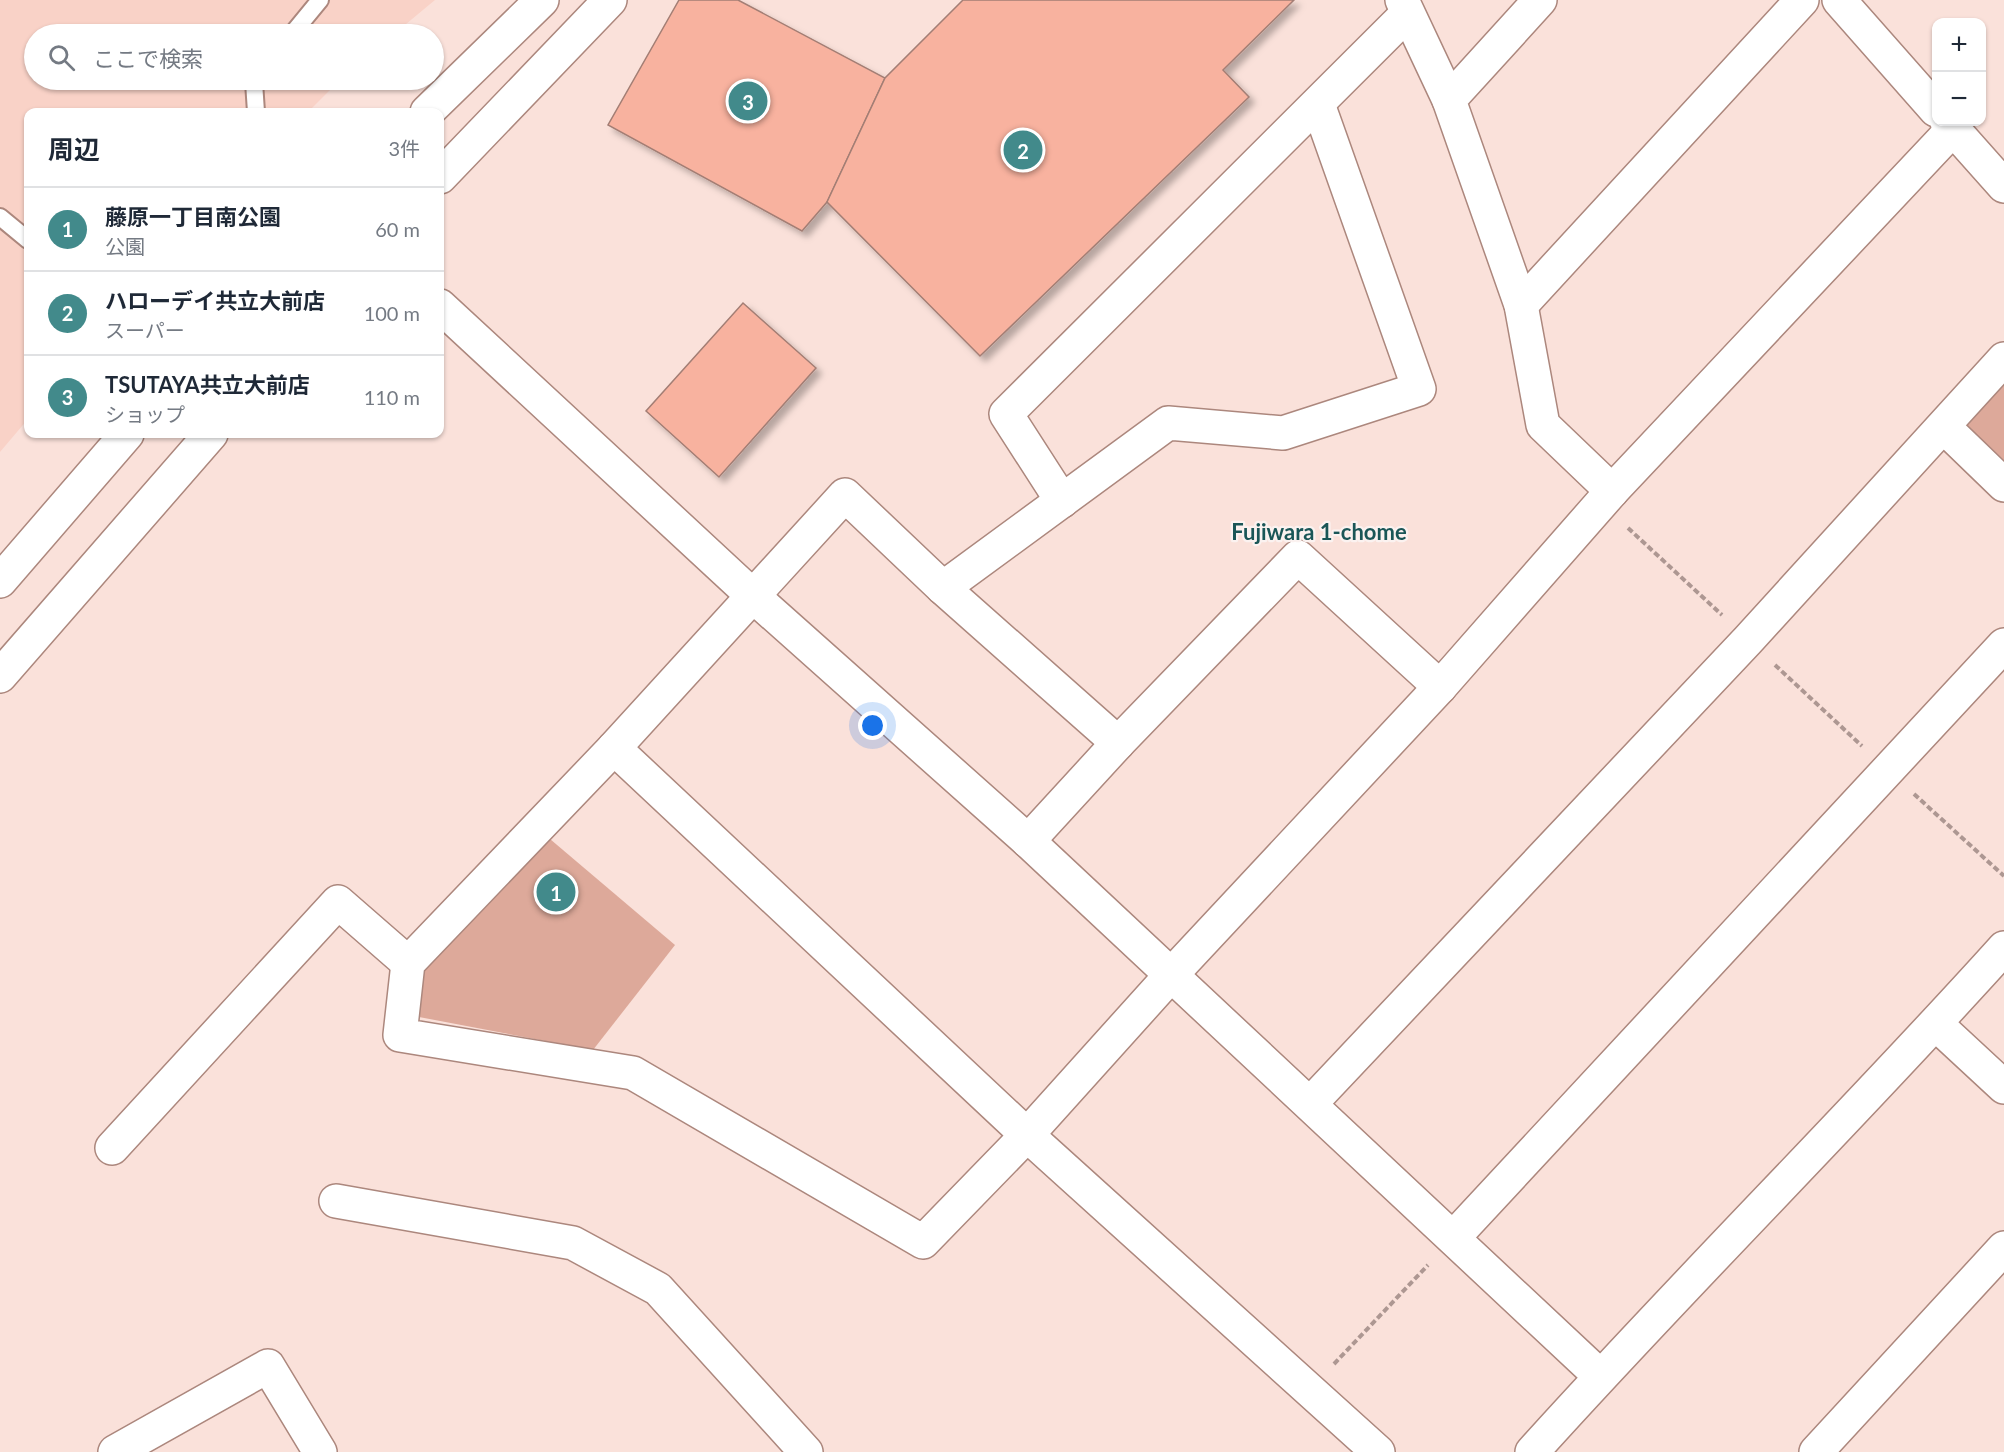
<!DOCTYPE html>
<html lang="ja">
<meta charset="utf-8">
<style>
body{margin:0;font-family:Lato,"Noto Sans JP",sans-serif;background:#f6f6f7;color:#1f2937}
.controls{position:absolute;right:18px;top:18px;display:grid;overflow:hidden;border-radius:12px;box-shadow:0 2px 4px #0004}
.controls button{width:54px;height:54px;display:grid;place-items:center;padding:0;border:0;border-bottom:2px solid #e0e1e3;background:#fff;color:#1f2937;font:30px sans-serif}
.you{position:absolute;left:873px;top:726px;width:21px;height:21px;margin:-15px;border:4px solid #fff;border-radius:50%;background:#1a73e8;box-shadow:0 0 0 9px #1a73e833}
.badge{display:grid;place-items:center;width:39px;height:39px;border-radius:50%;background:#428a8b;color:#fff;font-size:20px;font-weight:700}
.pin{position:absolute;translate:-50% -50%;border:3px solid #fff;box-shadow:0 2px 6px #0006}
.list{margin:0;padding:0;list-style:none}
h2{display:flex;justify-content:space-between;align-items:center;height:78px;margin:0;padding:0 24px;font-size:26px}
h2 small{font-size:20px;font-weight:400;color:#747a83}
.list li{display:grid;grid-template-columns:39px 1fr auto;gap:18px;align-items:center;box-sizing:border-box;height:84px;padding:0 24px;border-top:2px solid #e0e1e3}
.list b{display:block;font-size:22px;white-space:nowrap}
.list p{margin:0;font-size:20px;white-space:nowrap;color:#747a83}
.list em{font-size:20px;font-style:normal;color:#747a83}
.icon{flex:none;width:33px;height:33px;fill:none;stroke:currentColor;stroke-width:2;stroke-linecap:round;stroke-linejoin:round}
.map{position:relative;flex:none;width:2004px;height:1452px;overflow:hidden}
.search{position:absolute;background:#fff;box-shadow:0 2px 4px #0004;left:24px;top:24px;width:420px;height:66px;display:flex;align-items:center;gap:15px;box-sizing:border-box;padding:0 21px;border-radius:33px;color:#747a83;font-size:22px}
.panel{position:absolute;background:#fff;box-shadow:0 2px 4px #0004;left:24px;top:108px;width:420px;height:330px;border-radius:12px}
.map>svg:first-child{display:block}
.built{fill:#f9d2c7}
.green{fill:#dda99a}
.building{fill:#f8b29f;stroke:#a37e74;stroke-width:1.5;filter:url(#shadow)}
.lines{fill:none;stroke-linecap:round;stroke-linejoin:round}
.service-casing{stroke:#ac877d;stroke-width:20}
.minor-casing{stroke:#ac877d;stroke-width:36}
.tertiary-casing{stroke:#ac877d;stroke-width:36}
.path{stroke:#ad9792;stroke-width:4;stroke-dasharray:6 3;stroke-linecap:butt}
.service{stroke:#fff;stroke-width:16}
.minor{stroke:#fff;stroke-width:33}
.tertiary{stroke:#fff;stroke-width:33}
.labels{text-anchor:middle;stroke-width:4.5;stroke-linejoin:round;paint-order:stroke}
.neighbourhood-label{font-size:22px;font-weight:bold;fill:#1a5657;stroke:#fbf2f0}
</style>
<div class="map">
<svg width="2004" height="1452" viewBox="0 0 2004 1452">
<defs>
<filter id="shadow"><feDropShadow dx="5.5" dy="5.5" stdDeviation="3" flood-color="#0004"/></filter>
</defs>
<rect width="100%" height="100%" fill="#fae1da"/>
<path class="built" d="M0,0H435L394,34H34V80H340L308,112H28V419L0,452Z"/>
<g class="green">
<path d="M2004,381V468L1960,428Z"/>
<path d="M550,839L675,945L593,1050L419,1017L422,973Z"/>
</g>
<g class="building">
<path d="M679,0H738L885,78L827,202L802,231L608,125Z"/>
<path d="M963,0H1294L1223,70L1249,97L980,356L827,202L885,78Z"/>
<path d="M743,303L816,368L719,477L646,411Z"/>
</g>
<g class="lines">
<g class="service-casing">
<g id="service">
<path d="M292,34L320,0"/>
<path d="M256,112L254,82L256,80"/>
<path d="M0,217L28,240"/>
</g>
</g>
<g class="minor-casing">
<g id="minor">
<path d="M1402,0L1449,100"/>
<path d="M1540,0L1449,100L1521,305L1543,425L1612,491"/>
<path d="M1839,0L1936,110"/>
<path d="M1947,122L2004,186"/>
<path d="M1521,305L1802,0"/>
<path d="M440,306L753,596L1028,841L1600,1376"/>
<path d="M1944,427L2004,485"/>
<path d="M1062,501L1006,414L1407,14"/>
<path d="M943,588L1168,423L1283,433L1419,389L1318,104"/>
<path d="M1118,743L943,588L845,495L614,748L1027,1135L1378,1452"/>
<path d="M614,748L408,963L400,1035L633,1073L923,1242L1027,1135L1171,975L1440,687L1612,491L1953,129"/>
<path d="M1028,841L1118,743L1298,557L1440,687"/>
<path d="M1936,1024L2004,1087"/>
<path d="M1310,1104L1748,640L2004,359"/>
<path d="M112,1148L338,902L408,963"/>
<path d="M336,1201L573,1243L658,1289L806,1452"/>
<path d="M1453,1238L2004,645"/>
<path d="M115,1452L268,1366L320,1452"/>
<path d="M1532,1452C1686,1281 1850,1119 2004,948"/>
<path d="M1816,1452L2004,1248"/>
</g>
</g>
<g class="tertiary-casing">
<g id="tertiary">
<path d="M427,112L542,0"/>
<path d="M440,177L610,0"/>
<path d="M0,581L127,434"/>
<path d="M0,676L211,434"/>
</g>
</g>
<g class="path">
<path d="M1628,528L1722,615"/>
<path d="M1775,665L1862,746"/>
<path d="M1914,794L2004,876"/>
<path d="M1334,1364L1428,1265"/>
</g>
<use href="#service" class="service"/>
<use href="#minor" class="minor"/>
<use href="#tertiary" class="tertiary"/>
</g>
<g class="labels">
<g class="neighbourhood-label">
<text x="1319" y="540">Fujiwara 1-chome</text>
</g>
</g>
</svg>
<div class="controls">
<button>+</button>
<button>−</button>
</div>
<div class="you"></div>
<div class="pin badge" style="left:556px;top:892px">1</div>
<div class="pin badge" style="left:1023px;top:150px">2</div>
<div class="pin badge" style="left:748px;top:101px">3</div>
<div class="search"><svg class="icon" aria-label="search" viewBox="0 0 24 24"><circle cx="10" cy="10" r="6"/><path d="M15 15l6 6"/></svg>ここで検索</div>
<section class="panel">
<h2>周辺<small>3件</small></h2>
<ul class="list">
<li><span class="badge">1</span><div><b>藤原一丁目南公園</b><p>公園</p></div><em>60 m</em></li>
<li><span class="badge">2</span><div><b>ハローデイ共立大前店</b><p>スーパー</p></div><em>100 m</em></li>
<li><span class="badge">3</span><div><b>TSUTAYA共立大前店</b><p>ショップ</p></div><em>110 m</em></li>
</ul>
</section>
</div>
